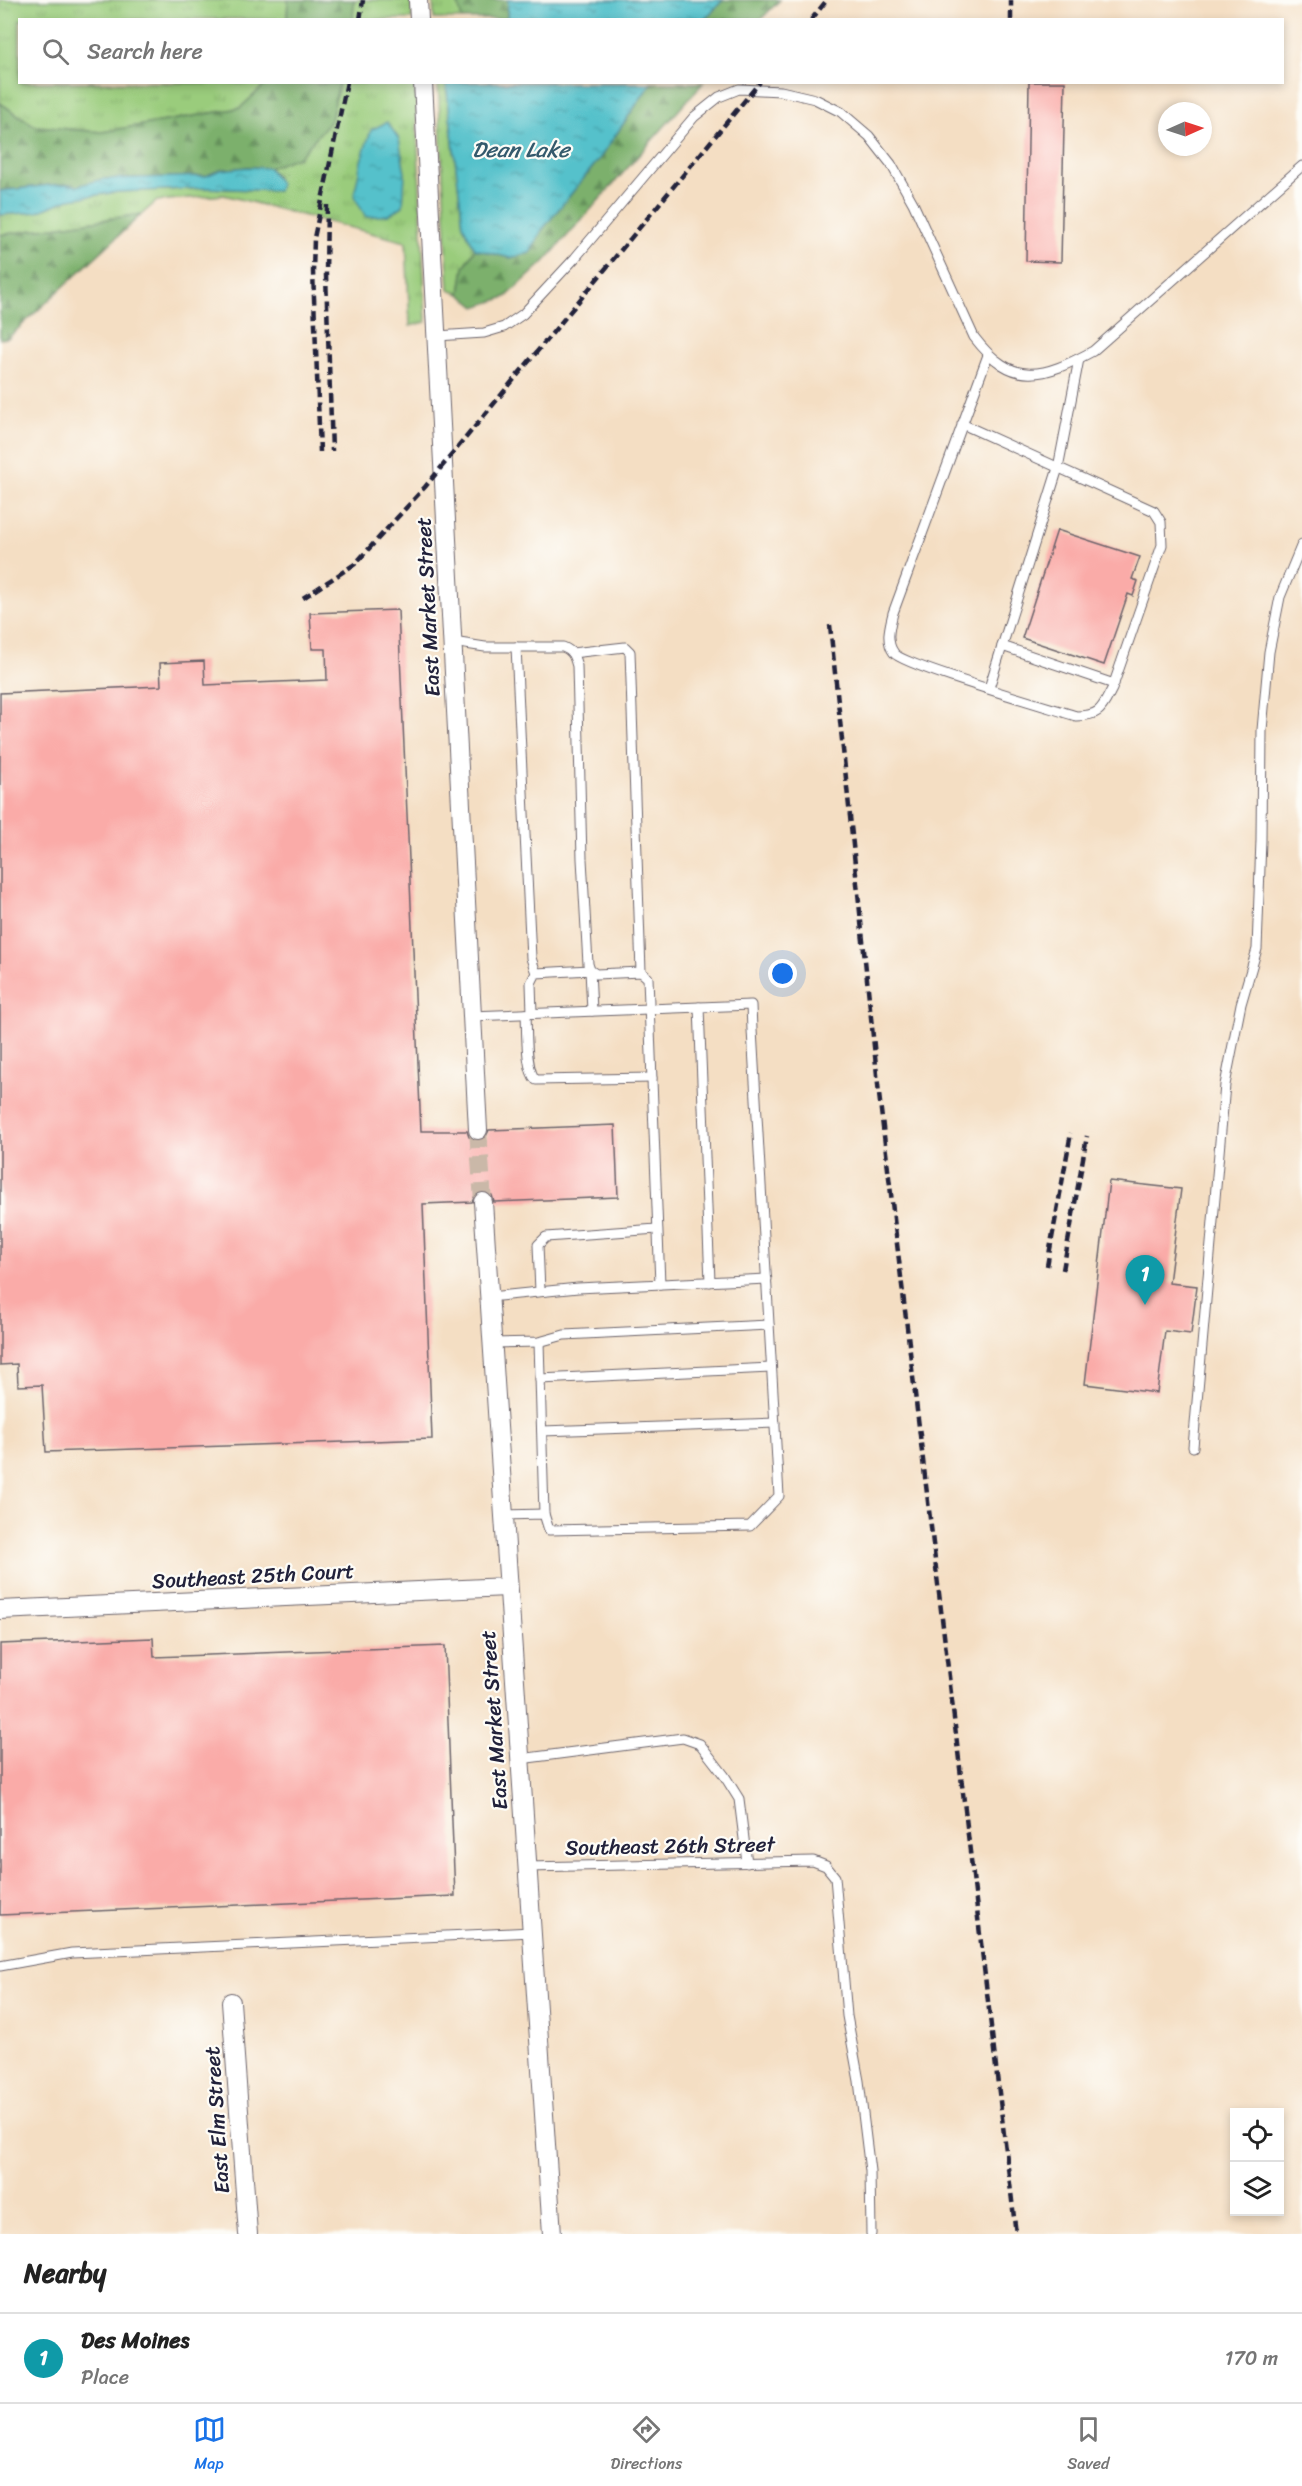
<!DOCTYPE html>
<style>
body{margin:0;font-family:Sriracha,sans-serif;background:#f2f2f2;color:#222}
.controls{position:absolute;right:18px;bottom:18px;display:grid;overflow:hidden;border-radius:0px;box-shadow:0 3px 9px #0003}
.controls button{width:54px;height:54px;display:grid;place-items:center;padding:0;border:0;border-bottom:2px solid #e0e0e0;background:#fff;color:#222;font:30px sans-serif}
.compass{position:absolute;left:1158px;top:102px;width:54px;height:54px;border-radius:50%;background:#fff;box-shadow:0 3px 9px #0003;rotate:87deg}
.you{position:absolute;left:783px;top:974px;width:21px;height:21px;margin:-15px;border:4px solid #fff;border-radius:50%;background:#1a73e8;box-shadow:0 0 0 9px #1a73e833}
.badge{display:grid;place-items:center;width:39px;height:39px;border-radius:50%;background:#1a73e8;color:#fff;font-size:20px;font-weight:700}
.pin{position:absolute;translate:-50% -50px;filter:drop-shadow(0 2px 3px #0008)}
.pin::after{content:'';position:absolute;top:32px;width:21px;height:18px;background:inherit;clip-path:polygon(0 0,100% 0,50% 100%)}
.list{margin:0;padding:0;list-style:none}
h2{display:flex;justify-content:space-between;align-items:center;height:78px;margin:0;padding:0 24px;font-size:26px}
h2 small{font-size:20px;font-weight:400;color:#767676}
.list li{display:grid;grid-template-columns:39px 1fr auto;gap:18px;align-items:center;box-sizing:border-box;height:90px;padding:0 24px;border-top:2px solid #e0e0e0}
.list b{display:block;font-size:22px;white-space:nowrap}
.list p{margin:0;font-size:20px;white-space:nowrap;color:#767676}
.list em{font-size:20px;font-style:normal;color:#767676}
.icon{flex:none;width:33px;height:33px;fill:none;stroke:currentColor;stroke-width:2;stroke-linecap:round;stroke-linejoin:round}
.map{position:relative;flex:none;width:1302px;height:2234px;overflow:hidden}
.search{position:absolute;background:#fff;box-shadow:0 3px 9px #0003;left:18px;right:18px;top:18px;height:66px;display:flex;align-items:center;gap:15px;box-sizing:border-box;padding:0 21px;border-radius:0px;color:#767676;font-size:22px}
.sheet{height:168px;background:#fff}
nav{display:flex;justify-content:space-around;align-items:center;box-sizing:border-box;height:84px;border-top:2px solid #e0e0e0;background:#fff;font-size:16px;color:#767676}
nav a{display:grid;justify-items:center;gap:3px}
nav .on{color:#1a73e8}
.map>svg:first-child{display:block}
.grass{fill:url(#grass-tufts);stroke:#5e775c;stroke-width:1.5}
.forest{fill:url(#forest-firs);stroke:#4e6954;stroke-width:1.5}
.water{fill:url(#water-ripples);stroke:#3b7283;stroke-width:1.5}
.building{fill:#faaba8}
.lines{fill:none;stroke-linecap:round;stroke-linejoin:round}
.minor-tunnel{stroke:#cab8a8;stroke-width:18;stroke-dasharray:18 9;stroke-linecap:butt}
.service-casing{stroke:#6c646b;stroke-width:11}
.minor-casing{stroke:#6c646b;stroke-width:20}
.service{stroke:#fff;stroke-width:9}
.minor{stroke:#fff;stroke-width:18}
.rail{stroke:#22223b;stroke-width:4.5;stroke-dasharray:9 4.5;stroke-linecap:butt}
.labels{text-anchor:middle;stroke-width:4.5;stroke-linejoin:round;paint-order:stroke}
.street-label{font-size:21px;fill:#22223b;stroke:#fdfcf7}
.water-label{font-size:22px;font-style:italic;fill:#345a6d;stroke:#fdfcf7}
</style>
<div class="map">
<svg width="1302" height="2234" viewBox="0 0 1302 2234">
<defs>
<pattern id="grass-tufts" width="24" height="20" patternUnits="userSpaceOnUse" patternTransform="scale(1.5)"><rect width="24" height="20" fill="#9acc7c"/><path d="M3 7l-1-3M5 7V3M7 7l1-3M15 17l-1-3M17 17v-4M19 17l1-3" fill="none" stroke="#84af6c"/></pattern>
<pattern id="forest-firs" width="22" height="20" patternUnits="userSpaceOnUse" patternTransform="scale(1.5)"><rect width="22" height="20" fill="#7bb06c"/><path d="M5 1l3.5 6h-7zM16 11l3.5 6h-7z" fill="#648f5a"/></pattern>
<pattern id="water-ripples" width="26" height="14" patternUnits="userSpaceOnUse" patternTransform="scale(1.5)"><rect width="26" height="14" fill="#54c1cb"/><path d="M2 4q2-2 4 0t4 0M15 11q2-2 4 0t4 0" fill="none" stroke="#459ca6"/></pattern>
</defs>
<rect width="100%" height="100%" fill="#fdfcf7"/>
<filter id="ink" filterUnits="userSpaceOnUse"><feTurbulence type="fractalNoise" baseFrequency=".0167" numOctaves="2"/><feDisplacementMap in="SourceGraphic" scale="12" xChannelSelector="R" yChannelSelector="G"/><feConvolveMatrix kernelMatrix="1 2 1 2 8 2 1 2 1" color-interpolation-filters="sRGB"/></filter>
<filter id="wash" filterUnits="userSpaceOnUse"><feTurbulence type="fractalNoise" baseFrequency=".008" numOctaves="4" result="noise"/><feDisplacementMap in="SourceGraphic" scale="24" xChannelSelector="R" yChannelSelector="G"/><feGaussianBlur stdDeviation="1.35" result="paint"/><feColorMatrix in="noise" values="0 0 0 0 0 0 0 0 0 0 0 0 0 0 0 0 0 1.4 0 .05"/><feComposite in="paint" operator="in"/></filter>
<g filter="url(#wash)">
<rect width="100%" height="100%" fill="#f4dec3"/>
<g class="grass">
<path d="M0,0H288L287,19L20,20V82L267,83L240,108L102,132L35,126L0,103Z"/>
<path d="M354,0H411L412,19L353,20Z"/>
<path d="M433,0H457L462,19H434Z"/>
<path d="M339,83H415L426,322L410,326L406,242L224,195L157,201L142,214L0,235V215L37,212L69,199L118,192L208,188L278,191L277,177L269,168L300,155L331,120Z"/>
<path d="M438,83H446L463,225L475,249L464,267L460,294L449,290Z"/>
</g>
<g class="forest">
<path d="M288,0H354L353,19H287Z"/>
<path d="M457,0H508L507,19H462Z"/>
<path d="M723,0H780L761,19L705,20Z"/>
<path d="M267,83H339L331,120L300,156L269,168L248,167L220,170L206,176L103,179L77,187L70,184L50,185L0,191V103L35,126L102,132L240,108Z"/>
<path d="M651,83H703L544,262L506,297L476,307L460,294L464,267L475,249L510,258L530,253L542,230L600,158Z"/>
<path d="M142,214L8,338L0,339V235Z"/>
</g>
<g class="water">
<path d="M508,0H723L705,19H507Z"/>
<path d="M446,83V82L651,83L600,158L542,230L530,253L510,258L475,249L463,225Z"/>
<path d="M387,122L399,139L405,173L403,206L389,215L366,217L354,196L361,161L371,130Z"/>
<path d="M248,167L269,168L280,183L278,191L208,188L118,192L69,199L37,212L0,215V191L50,185L70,184L77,186L103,179L206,176L220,170Z"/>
</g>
<g id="blocks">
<g class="building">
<path d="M1029,82H1065L1061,262L1026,261Z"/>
<path d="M1057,530L1140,557L1132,579L1138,581L1133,596L1128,594L1104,665L1022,638Z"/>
<path d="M398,610L421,1131H467L469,1137L478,1141L485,1139L489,1130L615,1125L618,1197L494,1202L492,1195L483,1191L476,1193L472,1202L423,1204L432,1439L46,1452L42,1385L18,1386L17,1364L0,1365V693L161,686L160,663L204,661L205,685L327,680L326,649H312L310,613Z"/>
<path d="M1109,1181L1181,1189L1169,1283L1197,1286L1191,1334L1165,1331L1157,1393L1085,1384Z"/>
<path d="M153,1638L154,1657L445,1646L455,1896L0,1915V1644Z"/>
</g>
</g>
</g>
<g filter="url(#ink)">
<use href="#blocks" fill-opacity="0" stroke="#6c646b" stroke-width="1.5"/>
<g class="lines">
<path class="minor-tunnel" d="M478,1130L483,1202"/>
<g class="service-casing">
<g id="service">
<path d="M437,336L484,333L504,327L523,314L575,258L694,117L719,97L739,89L781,91L815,99L841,112L869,136L891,164L913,203L974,337C1013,388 1043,378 1093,351L1302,166"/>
<path d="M962,424L1154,511L1161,522L1162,545L1112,689C1102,708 1101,716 1076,716C1051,708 902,665 894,653C885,641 890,626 893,613L988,355"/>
<path d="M453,642L485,647H563C573,651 574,656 577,666L582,859L588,964L590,970L596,974L641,972L648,978L660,1284"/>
<path d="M1002,646L1114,684"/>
<path d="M516,647L531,958L536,973"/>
<path d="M572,653L625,647L630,652L641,972"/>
<path d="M989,688L1058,468L1079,359"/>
<path d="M699,1007L710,1282"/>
<path d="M532,1013L531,983L536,973L590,970L592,1011"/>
<path d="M526,1014C527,1029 525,1070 536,1080L652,1078"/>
<path d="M471,1016L751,1005L752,1030L779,1496L750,1526L549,1530L544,1514L503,1515"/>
<path d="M540,1291L538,1245L546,1237L657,1229"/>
<path d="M489,1297L578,1288L767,1279"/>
<path d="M539,1342L544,1514"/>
<path d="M492,1343L539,1342L564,1335L769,1325"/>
<path d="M540,1379L771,1368"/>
<path d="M542,1431L775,1423"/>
<path d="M1193,1447L1225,1085L1241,1004L1257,949L1261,840L1262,730L1269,652L1280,597L1302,544"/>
<path d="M520,1759L683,1738L700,1744L724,1775L739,1799L747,1863"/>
<path d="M527,1867L813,1861L826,1866L835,1877L847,2016L859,2081L870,2171L871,2234"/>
<path d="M0,1966L72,1953L532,1932"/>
</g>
</g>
<g class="minor-casing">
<g id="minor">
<path d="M418,0L419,20"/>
<path d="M423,82L478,1130"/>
<path d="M483,1202L552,2234"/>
<path d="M0,1610L507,1587"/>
<path d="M231,2002L248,2234"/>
</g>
</g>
<use href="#service" class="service"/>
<use href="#minor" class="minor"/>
<g class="rail">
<path d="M360,20L363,0"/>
<path d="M811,20L827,0"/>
<path d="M1011,20V0"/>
<path d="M327,205L326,275L332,451"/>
<path d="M320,452L313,272L314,238L347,82"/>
<path d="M303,598L355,564L425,487L760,82"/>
<path d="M830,625L879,1094L1016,2234"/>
<path d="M1047,1266L1071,1133"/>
<path d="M1063,1270L1087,1136"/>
</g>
</g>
</g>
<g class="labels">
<g class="street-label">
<text transform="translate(428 607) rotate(-93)" y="7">East Market Street</text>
<text transform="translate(253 1576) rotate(-3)" y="7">Southeast 25th Court</text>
<text transform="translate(494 1720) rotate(-94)" y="7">East Market Street</text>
<text transform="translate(670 1846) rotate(-1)" y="7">Southeast 26th Street</text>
<text transform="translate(217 2120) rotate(-94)" y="7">East Elm Street</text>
</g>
<g class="water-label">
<text x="521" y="157">Dean Lake</text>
</g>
</g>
</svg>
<div class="controls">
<button><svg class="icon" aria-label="locate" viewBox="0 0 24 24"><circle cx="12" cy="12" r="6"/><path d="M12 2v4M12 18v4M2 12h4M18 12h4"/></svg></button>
<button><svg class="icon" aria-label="layers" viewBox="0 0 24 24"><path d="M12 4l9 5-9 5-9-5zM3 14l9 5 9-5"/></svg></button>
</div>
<svg class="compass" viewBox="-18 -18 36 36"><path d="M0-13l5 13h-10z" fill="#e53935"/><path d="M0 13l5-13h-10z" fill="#767676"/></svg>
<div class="you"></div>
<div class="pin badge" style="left:1145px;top:1305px;background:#0f9aa8">1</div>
<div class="search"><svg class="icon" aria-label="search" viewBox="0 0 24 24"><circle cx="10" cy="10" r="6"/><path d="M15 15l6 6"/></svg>Search here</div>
</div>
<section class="sheet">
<h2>Nearby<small></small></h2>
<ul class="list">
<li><span class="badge" style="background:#0f9aa8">1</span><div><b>Des Moines</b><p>Place</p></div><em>170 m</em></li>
</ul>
</section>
<nav>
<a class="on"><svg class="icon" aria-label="map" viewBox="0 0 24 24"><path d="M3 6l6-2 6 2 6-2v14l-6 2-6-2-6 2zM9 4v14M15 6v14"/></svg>Map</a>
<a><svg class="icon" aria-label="directions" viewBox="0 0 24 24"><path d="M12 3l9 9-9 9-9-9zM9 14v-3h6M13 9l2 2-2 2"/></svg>Directions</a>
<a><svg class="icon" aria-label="saved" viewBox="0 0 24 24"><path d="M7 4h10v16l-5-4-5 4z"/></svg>Saved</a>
</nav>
